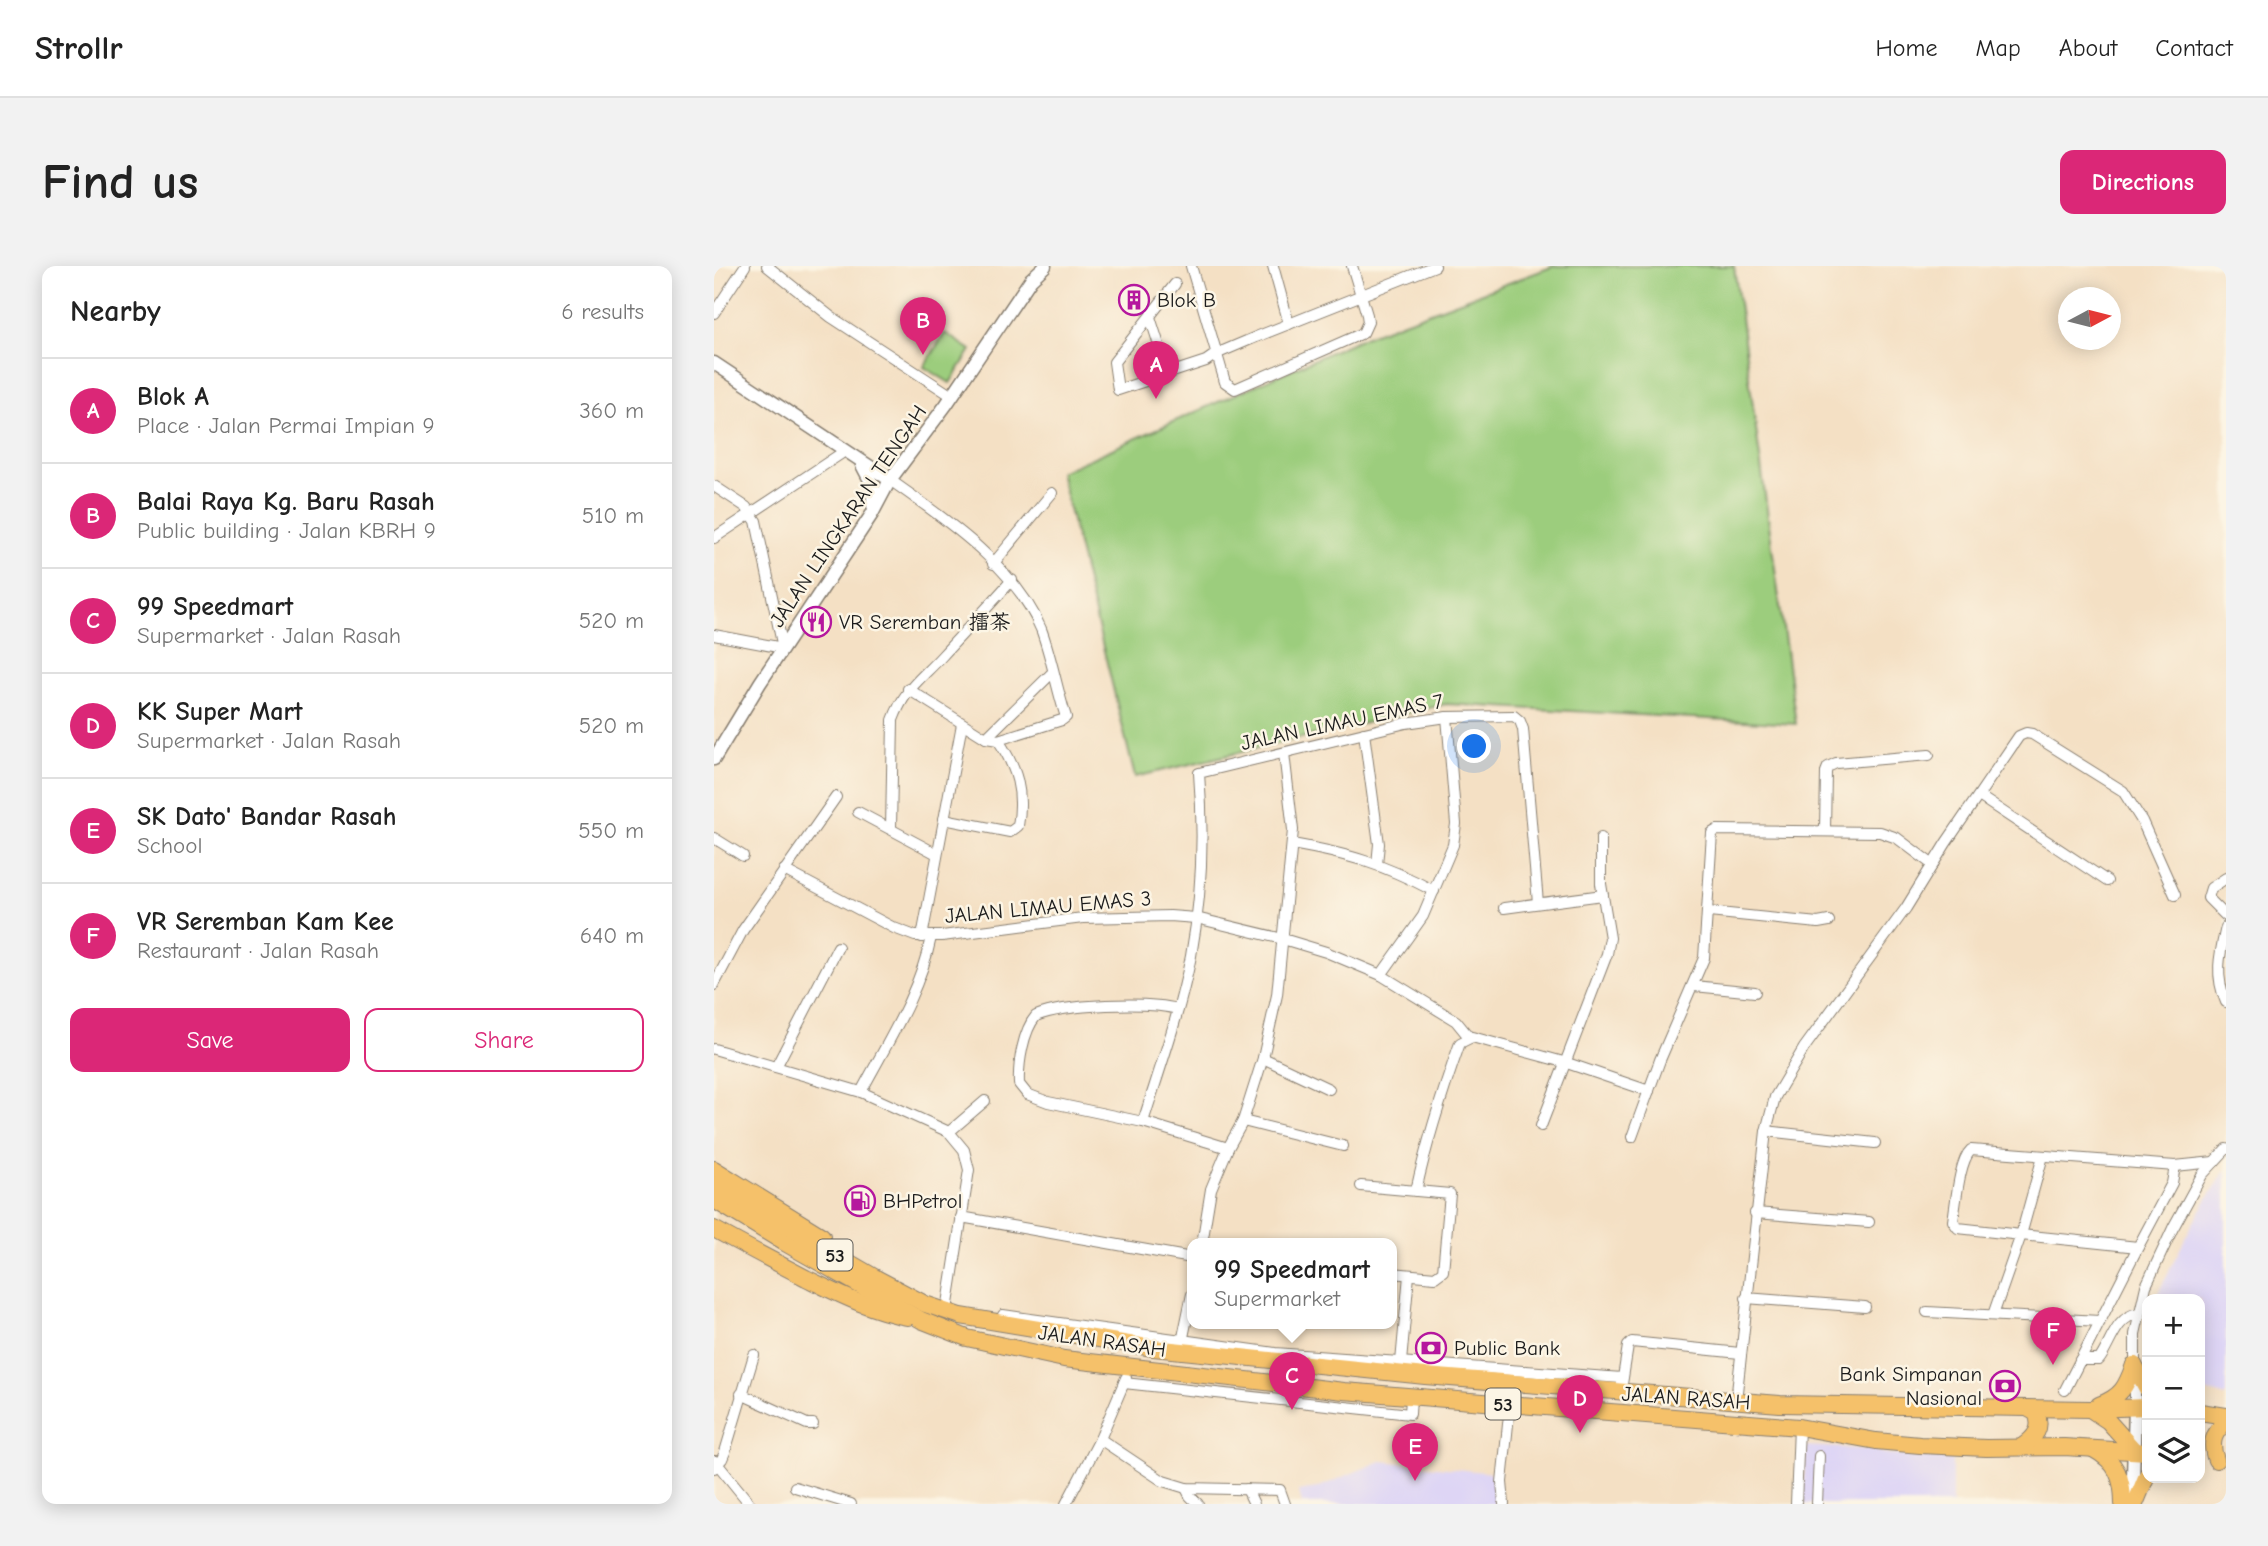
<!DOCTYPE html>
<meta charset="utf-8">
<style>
body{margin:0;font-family:"Comic Neue","LXGW WenKai TC",sans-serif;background:#f2f2f2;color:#222}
.controls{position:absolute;right:21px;bottom:21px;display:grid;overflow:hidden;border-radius:14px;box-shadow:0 4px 18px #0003}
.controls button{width:63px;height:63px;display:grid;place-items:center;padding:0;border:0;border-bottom:2px solid #e0e0e0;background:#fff;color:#222;font:35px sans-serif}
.compass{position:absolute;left:1344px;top:21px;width:63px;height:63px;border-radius:50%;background:#fff;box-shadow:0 4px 18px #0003;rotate:83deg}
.you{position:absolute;left:761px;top:481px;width:24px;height:24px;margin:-18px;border:5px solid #fff;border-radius:50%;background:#1a73e8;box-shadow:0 0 0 10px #1a73e833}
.badge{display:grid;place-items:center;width:46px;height:46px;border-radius:50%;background:#db2777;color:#fff;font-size:23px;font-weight:700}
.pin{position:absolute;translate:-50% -58px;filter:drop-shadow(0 2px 4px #0008)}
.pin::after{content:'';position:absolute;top:37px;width:24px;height:21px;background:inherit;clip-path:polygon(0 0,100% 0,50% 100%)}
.popup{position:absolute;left:473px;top:972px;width:210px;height:91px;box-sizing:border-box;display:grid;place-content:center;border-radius:14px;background:#fff;filter:drop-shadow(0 2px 5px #0005);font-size:23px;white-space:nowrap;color:#767676}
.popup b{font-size:26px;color:#222}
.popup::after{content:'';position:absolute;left:50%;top:100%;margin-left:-14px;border:14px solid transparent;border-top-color:#fff}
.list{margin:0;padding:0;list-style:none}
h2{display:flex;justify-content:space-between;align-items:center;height:91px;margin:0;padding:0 28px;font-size:30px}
h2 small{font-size:23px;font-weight:400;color:#767676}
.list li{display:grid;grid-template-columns:46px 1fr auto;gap:21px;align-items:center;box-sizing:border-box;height:105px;padding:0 28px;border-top:2px solid #e0e0e0}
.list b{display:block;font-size:26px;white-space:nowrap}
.list p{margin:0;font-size:23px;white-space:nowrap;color:#767676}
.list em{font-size:23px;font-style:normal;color:#767676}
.actions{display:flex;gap:14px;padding:21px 28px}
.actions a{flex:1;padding:16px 0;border:2px solid #db2777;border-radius:14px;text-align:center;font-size:24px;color:#db2777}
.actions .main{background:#db2777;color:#fff}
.icon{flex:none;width:38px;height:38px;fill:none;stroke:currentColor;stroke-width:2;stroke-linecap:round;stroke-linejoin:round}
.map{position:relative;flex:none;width:1512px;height:1238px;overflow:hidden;border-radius:14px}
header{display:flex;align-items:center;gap:42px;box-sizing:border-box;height:98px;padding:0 35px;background:#fff;border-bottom:2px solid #e0e0e0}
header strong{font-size:33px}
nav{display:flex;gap:38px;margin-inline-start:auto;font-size:24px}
.intro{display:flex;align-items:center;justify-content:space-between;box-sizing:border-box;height:168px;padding:0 42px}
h1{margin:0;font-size:49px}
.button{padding:18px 32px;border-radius:14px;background:#db2777;color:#fff;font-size:24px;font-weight:700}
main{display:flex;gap:42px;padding:0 42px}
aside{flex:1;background:#fff;border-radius:14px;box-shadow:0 4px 18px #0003}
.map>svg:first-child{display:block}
.built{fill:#ded5f5}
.green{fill:#9ccd7d;stroke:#5c744c;stroke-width:2}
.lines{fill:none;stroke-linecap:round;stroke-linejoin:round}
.minor-casing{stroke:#887e70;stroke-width:12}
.tertiary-casing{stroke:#887e70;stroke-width:15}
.trunk-casing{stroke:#887e70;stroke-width:18}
.minor{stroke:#fff;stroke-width:10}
.tertiary{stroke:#fff;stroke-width:12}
.trunk{stroke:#f5c16b;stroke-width:16}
.labels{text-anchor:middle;stroke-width:5;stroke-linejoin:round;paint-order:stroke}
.shield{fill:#fcf5e5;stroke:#5f5d58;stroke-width:2}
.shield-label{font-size:19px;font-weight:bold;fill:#1c1c1c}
.poi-label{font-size:21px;fill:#1c1c1c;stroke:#fcf5e5;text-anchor:start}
.street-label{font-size:21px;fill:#1c1c1c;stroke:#fcf5e5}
</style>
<header>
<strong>Strollr</strong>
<nav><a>Home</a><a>Map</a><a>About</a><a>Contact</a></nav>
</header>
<div class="intro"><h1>Find us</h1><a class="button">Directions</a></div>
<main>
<aside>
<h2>Nearby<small>6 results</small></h2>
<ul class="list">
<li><span class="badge">A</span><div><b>Blok A</b><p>Place · Jalan Permai Impian 9</p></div><em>360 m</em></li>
<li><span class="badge">B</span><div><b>Balai Raya Kg. Baru Rasah</b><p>Public building · Jalan KBRH 9</p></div><em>510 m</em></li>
<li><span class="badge">C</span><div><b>99 Speedmart</b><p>Supermarket · Jalan Rasah</p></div><em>520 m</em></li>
<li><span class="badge">D</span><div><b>KK Super Mart</b><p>Supermarket · Jalan Rasah</p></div><em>520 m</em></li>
<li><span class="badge">E</span><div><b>SK Dato' Bandar Rasah</b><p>School</p></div><em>550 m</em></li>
<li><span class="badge">F</span><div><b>VR Seremban Kam Kee</b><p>Restaurant · Jalan Rasah</p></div><em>640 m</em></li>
</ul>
<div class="actions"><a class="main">Save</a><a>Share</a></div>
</aside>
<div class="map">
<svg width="1512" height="1238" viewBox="0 0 1512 1238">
<rect width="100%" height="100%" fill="#fcf5e5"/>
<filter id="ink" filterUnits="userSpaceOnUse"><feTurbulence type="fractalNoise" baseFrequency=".0143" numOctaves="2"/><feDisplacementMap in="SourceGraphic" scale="14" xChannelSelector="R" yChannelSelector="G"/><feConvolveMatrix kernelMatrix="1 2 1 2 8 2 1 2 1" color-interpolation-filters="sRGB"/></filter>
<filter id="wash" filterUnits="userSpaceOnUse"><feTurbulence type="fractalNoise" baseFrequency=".00686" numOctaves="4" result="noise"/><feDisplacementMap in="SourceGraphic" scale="28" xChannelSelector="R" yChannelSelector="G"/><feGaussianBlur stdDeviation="1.57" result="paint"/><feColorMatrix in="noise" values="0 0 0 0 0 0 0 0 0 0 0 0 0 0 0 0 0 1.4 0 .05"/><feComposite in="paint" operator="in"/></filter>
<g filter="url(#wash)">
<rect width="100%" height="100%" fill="#f4e0c4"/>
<g class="built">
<path d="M1512,903V1130L1486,1124V1033H1441L1479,957Z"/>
<path d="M1092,1180L1161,1184L1174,1189L1238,1190V1238H1089Z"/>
<path d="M667,1195L779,1207L781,1238H588L585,1225L603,1222Z"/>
</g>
<g class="green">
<path d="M840,0H1020L1082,458L732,438L421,511L346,206L655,69Z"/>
<path d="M231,67L257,84L236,117L210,101Z"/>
</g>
</g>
<g filter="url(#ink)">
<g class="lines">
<g class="minor-casing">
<g id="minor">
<path d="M53,0L117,51L238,130"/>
<path d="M477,0L511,116L521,123L649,67L654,56L653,49L638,0"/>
<path d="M559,0L575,58"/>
<path d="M461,18L400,96L404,124L492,95L502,88L542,71L721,0"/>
<path d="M0,47L31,0"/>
<path d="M436,51L454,107"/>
<path d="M176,214C230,252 301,300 327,363C337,389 343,424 352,451L348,454L284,474L272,472L194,423"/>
<path d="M0,220L32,241L42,255L69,382L0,369"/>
<path d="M0,272L131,185"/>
<path d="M279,298L338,227"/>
<path d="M650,467L665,578L663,598"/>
<path d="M272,472L338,407"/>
<path d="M1265,530L1393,615"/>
<path d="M144,546L223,588"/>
<path d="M230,553L296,566L304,560C310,526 303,502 284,474"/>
<path d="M177,563L179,454C191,422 206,414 228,390C251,365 275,340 298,314"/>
<path d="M1111,564L1112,506L1114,501L1122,497L1215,489"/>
<path d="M0,572L29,590"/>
<path d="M578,578C635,588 669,598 720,625"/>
<path d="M70,604L180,662L201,670H228L369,652L456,650L482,652L569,673L612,686L667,709L742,755L755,771"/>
<path d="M1512,612L1497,622L1494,632L1512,650"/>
<path d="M790,642L889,629"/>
<path d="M995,646L1104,657L1115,655"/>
<path d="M1512,661C1506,687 1500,709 1512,736"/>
<path d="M208,671L248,458"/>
<path d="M667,709L709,650L739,579L742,558L733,451"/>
<path d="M0,719L29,664L122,531"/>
<path d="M980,720L1041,726"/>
<path d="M464,743C433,735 351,738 322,750C309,765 304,798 305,818L313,828L334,836L429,856L514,882"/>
<path d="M0,783L147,826L235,866L250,884L255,904L234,1038"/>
<path d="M549,792L615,823"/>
<path d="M62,801L124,681"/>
<path d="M147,826C173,777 206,726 217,671"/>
<path d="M529,855L629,880"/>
<path d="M429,856C446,802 466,746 477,690C488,630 490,568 485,507L692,457L733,451L800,450L806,455L809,463L824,637"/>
<path d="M827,860L893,688L896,672L887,618V572"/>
<path d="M1052,865L1161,877"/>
<path d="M235,866L271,835"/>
<path d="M918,871L946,794L990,692L998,567L1003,564L1166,566L1183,572L1219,599"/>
<path d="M1329,890L1307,969L1424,981L1458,917L1461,900"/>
<path d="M647,920L736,928L729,1005L721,1011L678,1007"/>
<path d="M702,925C713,874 729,825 746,777L758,771L853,797L935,825"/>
<path d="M1041,947L1155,956"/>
<path d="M247,951L478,992"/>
<path d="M488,978L497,923L514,882L529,855L549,792L563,729L579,564L570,487"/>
<path d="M1032,1032L1151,1041"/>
<path d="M1213,1046L1386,1055"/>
<path d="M289,1049L561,1087L908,1112"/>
<path d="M1279,1049L1307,969L1244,962L1239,955C1242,937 1245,895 1257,884L1461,900L1500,896"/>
<path d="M468,1076L478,1028"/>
<path d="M1366,1094H1385C1397,1078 1401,1052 1424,1047"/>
<path d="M687,1096L695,1009"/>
<path d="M410,1117L696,1148L697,1131"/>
<path d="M908,1118L914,1080L918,1076L1026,1087"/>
<path d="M1351,1124L1424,981"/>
<path d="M27,1128L93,1158H99"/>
<path d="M1022,1135L1052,865L1061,831L1090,782L1192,642L1232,577L1305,470L1312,467L1318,468L1409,525L1428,555L1461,629"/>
<path d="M1421,1140V1068L1432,1020L1459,962L1488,909L1512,883"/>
<path d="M386,1173L449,1215L472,1222L566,1224L571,1238"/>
<path d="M1,1195L36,1238"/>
<path d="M0,1202L8,1193L11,1186L40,1089"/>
<path d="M81,1221L137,1238"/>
<path d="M472,1222L476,1230L484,1238"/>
<path d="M533,1223L540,1238"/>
<path d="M352,1238L386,1173L412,1112"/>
<path d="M790,1238L788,1216L796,1139"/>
<path d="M1082,1238L1085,1161"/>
<path d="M1103,1238L1105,1190"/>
</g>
</g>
<g class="tertiary-casing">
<g id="tertiary">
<path d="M0,97L176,214"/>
<path d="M148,199L159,220V240"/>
<path d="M0,493L46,417L158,248L176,214L232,139L317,13L331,0"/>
<path d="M1415,1238L1419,1212L1421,1140"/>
</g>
</g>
<g class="trunk-casing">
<g id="trunk">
<path d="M0,903L108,970"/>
<path d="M0,918L162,1012L211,1038L247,1050L439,1082L711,1110L1066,1138L1376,1143L1433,1141"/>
<path d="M0,934L71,977L207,1054L253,1072L350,1093L630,1125L1085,1161L1162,1175L1206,1179L1272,1182L1350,1181L1433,1186"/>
<path d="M0,963C30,980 61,996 92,1012C125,1028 158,1045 194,1051"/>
<path d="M1420,1099L1433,1123"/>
<path d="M1385,1139C1408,1130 1412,1121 1420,1099"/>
<path d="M1376,1143L1394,1155L1420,1184"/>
<path d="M1486,1146L1512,1150"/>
<path d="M1309,1180C1321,1171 1329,1162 1322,1147L1313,1142"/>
<path d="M1379,1183C1403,1196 1409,1212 1409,1238"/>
<path d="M1502,1194C1496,1177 1499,1167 1512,1156"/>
<path d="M1421,1238L1433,1209"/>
</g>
</g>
<use href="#minor" class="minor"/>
<use href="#tertiary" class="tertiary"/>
<use href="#trunk" class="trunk"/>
</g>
</g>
<defs>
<g id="building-ring" transform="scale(1.575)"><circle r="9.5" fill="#fcf5e5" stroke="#b5179e" stroke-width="1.5"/><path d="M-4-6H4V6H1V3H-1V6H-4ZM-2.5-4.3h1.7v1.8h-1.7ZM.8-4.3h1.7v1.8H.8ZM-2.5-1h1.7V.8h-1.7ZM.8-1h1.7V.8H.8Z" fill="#b5179e"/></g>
<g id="restaurant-ring" transform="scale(1.575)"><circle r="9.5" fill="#fcf5e5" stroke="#b5179e" stroke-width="1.5"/><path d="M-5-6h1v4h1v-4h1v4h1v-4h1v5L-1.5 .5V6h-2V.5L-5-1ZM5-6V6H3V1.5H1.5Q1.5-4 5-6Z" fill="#b5179e"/></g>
<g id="fuel-ring" transform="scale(1.575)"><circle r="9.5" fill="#fcf5e5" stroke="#b5179e" stroke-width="1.5"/><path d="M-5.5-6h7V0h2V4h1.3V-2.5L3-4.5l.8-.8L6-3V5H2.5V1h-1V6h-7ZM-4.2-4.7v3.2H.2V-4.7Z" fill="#b5179e"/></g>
<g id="bank-ring" transform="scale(1.575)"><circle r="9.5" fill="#fcf5e5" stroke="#b5179e" stroke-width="1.5"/><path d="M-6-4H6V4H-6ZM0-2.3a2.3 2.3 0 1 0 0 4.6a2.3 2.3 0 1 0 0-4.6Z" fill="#b5179e"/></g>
</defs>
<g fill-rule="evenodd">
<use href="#building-ring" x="420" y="34"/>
<use href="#restaurant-ring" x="102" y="356"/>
<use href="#fuel-ring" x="146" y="935"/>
<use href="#bank-ring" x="717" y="1082"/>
<use href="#bank-ring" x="1291" y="1120"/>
</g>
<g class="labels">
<g class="shield">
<rect x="103.5" y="973.5" width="35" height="31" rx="5"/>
<rect x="771.5" y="1122.5" width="35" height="31" rx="5"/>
</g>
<g class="shield-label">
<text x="121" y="996">53</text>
<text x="789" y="1145">53</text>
</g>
<g class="poi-label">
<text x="443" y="41">Blok B</text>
<text x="125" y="363">VR Seremban 擂茶</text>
<text x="169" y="942">BHPetrol</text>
<text x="740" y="1089">Public Bank</text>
<text x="1268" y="1115" text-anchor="end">Bank Simpanan<tspan x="1268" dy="24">Nasional</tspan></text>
</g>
<g class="street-label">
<text transform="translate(134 250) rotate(-56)" y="7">JALAN LINGKARAN TENGAH</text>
<text transform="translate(628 456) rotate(-12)" y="7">JALAN LIMAU EMAS 7</text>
<text transform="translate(334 641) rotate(-5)" y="7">JALAN LIMAU EMAS 3</text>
<text transform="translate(388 1075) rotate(8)" y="7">JALAN RASAH</text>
<text transform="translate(972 1132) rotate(4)" y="7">JALAN RASAH</text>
</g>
</g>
</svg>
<div class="controls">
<button>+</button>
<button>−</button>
<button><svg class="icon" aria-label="layers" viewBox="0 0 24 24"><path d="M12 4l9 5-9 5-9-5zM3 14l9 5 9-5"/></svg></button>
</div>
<svg class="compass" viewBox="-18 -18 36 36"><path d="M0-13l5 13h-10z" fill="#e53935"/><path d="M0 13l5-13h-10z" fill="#767676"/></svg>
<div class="you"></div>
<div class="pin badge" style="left:442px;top:133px">A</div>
<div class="pin badge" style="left:209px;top:89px">B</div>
<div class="pin badge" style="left:578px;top:1144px">C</div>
<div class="popup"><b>99 Speedmart</b>Supermarket</div>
<div class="pin badge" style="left:866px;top:1167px">D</div>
<div class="pin badge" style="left:701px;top:1215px">E</div>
<div class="pin badge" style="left:1339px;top:1099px">F</div>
</div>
</main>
